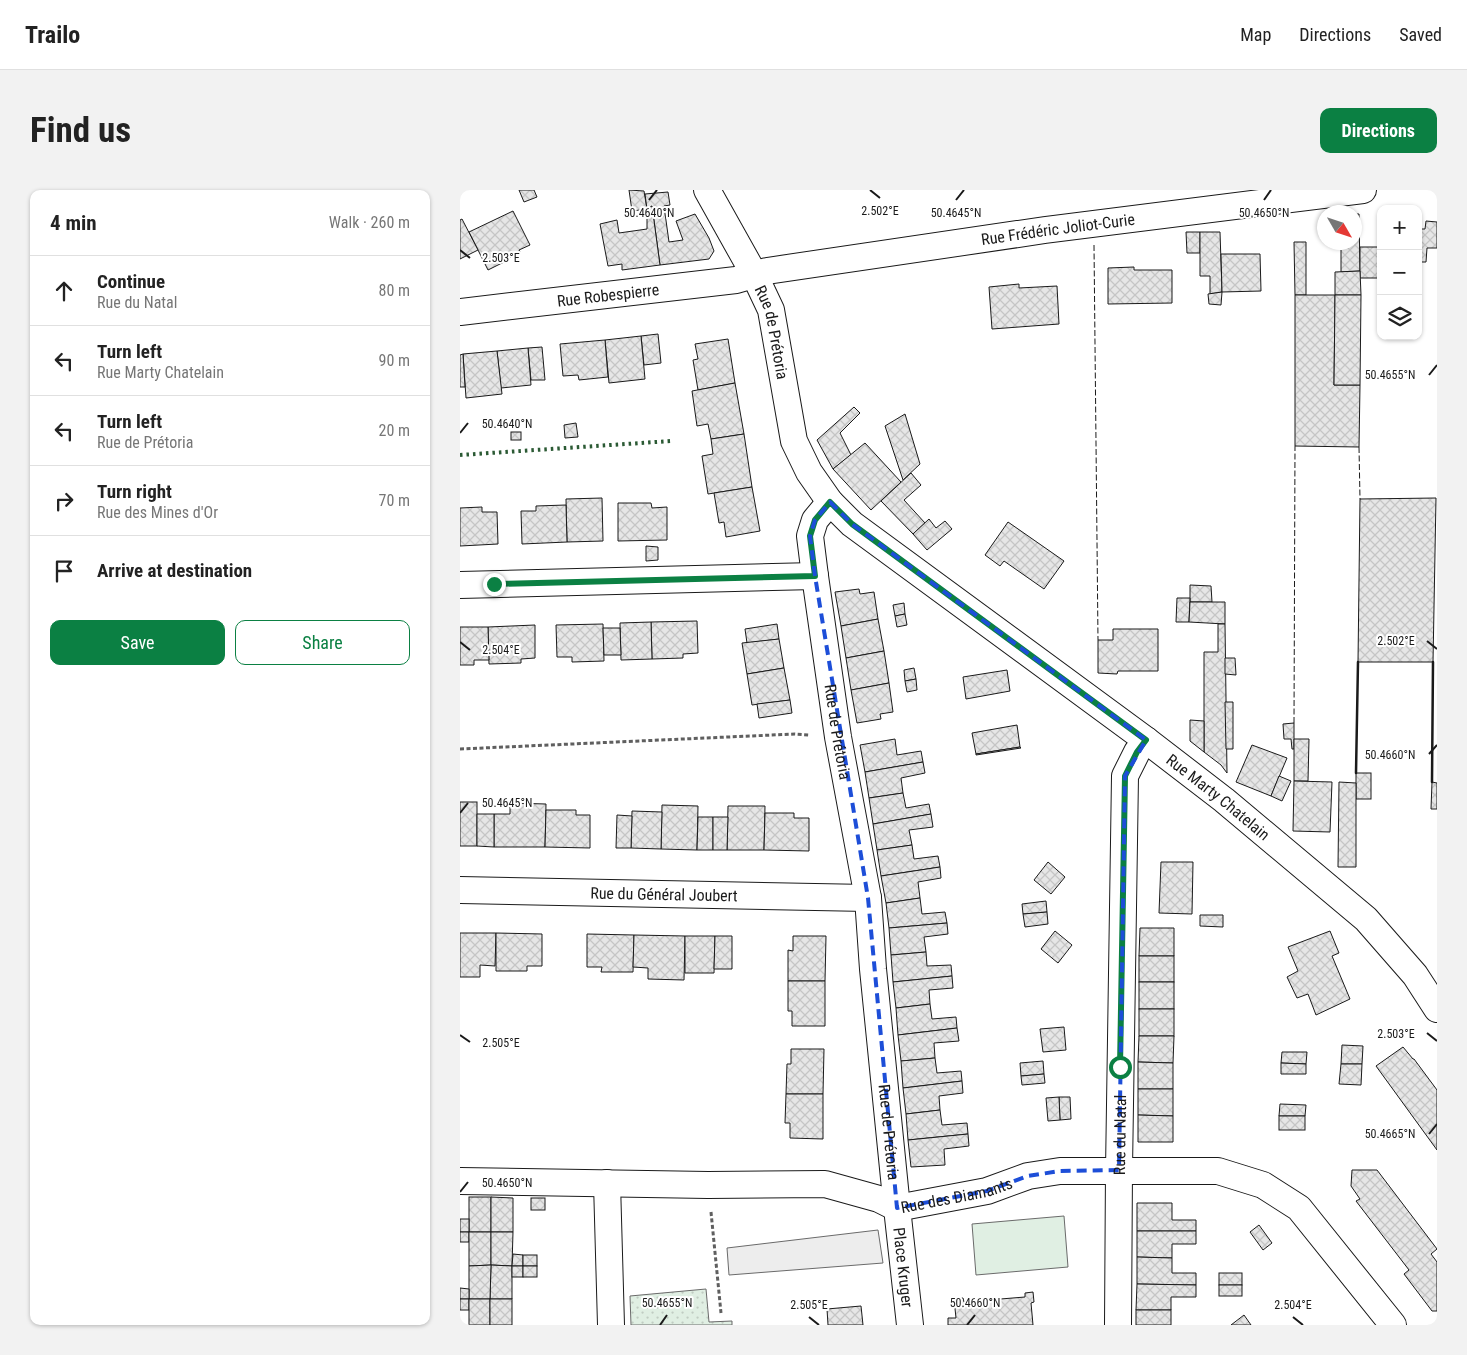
<!DOCTYPE html>
<meta charset="utf-8">
<style>
body{margin:0;font-family:"Roboto Condensed",sans-serif;background:#f2f2f2;color:#222}
.controls{position:absolute;right:15px;top:15px;display:grid;overflow:hidden;border-radius:10px;box-shadow:0 1px 4px #0004}
.controls button{width:45px;height:45px;display:grid;place-items:center;padding:0;border:0;border-bottom:1px solid #e0e0e0;background:#fff;color:#222;font:25px sans-serif}
.compass{position:absolute;left:857px;top:15px;width:45px;height:45px;border-radius:50%;background:#fff;box-shadow:0 1px 4px #0004;rotate:129deg}
.stop{position:absolute;width:15px;height:15px;margin:-11px;border:4px solid #0b8043;border-radius:50%;background:#fff}
.stop.end{background:#0b8043;border-color:#fff;box-shadow:0 1px 5px #0008}
.list{margin:0;padding:0;list-style:none}
h2{display:flex;justify-content:space-between;align-items:center;height:65px;margin:0;padding:0 20px;font-size:21px}
h2 small{font-size:16px;font-weight:400;color:#767676}
.list li{display:grid;grid-template-columns:32px 1fr auto;gap:15px;align-items:center;box-sizing:border-box;height:70px;padding:0 20px;border-top:1px solid #e0e0e0}
.list b{display:block;font-size:19px;white-space:nowrap}
.list p{margin:0;font-size:16px;white-space:nowrap;color:#767676}
.list em{font-size:16px;font-style:normal;color:#767676}
.actions{display:flex;gap:10px;padding:15px 20px}
.actions a{flex:1;padding:11px 0;border:1px solid #0b8043;border-radius:10px;text-align:center;font-size:18px;color:#0b8043}
.actions .main{background:#0b8043;color:#fff}
.icon{flex:none;width:28px;height:28px;fill:none;stroke:currentColor;stroke-width:2;stroke-linecap:round;stroke-linejoin:round}
.map{position:relative;flex:none;width:977px;height:1135px;overflow:hidden;border-radius:10px}
header{display:flex;align-items:center;gap:30px;box-sizing:border-box;height:70px;padding:0 25px;background:#fff;border-bottom:1px solid #e0e0e0}
header strong{font-size:24px}
nav{display:flex;gap:28px;margin-inline-start:auto;font-size:18px}
.intro{display:flex;align-items:center;justify-content:space-between;box-sizing:border-box;height:120px;padding:0 30px}
h1{margin:0;font-size:35px}
.button{padding:12px 22px;border-radius:10px;background:#0b8043;color:#fff;font-size:18px;font-weight:700}
main{display:flex;gap:30px;padding:0 30px}
aside{flex:1;background:#fff;border-radius:10px;box-shadow:0 1px 4px #0004}
.map>svg:first-child{display:block}
.grass{fill:url(#grass-dots);stroke:#6a6a6a}
.garden{fill:#e0efe3;stroke:#6a6a6a}
.parking{fill:#ededed;stroke:#6a6a6a}
.building{fill:url(#building-cross-hatch);stroke:#1a1a1a}
.lines{fill:none;stroke-linecap:round;stroke-linejoin:round}
.street-casing{stroke:#1a1a1a;stroke-width:28}
.path{stroke:#5f5f5f;stroke-width:3;stroke-dasharray:4 2.5;stroke-linecap:butt}
.street{stroke:#fff;stroke-width:26}
.hedge{stroke:#2b5a34;stroke-width:4;stroke-dasharray:2.5 4;stroke-linecap:butt}
.fence{stroke:#1a1a1a;stroke-width:1;stroke-dasharray:6 2.5;stroke-linecap:butt}
.wall{stroke:#1a1a1a;stroke-width:2.5}
.route{stroke:#0b8043;stroke-width:6}
.marked{fill:none;stroke:#1d4ed8;stroke-width:4;stroke-dasharray:10 6;stroke-linejoin:round}
.ticks{fill:none;stroke:#1a1a1a;stroke-width:2}
.labels{text-anchor:middle;stroke-width:4;stroke-linejoin:round;paint-order:stroke}
.street-label{font-size:16px;fill:#1a1a1a;stroke:#fff}
.ticks-label{font-size:12px;text-anchor:middle;fill:#1a1a1a;stroke:#fff;stroke-width:4;stroke-linejoin:round;paint-order:stroke}
</style>
<header>
<strong>Trailo</strong>
<nav><a>Map</a><a>Directions</a><a>Saved</a></nav>
</header>
<div class="intro"><h1>Find us</h1><a class="button">Directions</a></div>
<main>
<aside>
<h2>4 min<small>Walk · 260 m</small></h2>
<ul class="list">
<li><svg class="icon" aria-label="ahead" viewBox="0 0 24 24"><path d="M12 20V5M6 11l6-6 6 6"/></svg><div><b>Continue</b><p>Rue du Natal</p></div><em>80 m</em></li>
<li><svg class="icon" aria-label="left" viewBox="0 0 24 24"><path d="M17 20v-9H6M10 6l-5 5 5 5"/></svg><div><b>Turn left</b><p>Rue Marty Chatelain</p></div><em>90 m</em></li>
<li><svg class="icon" aria-label="left" viewBox="0 0 24 24"><path d="M17 20v-9H6M10 6l-5 5 5 5"/></svg><div><b>Turn left</b><p>Rue de Prétoria</p></div><em>20 m</em></li>
<li><svg class="icon" aria-label="right" viewBox="0 0 24 24"><path d="M7 20v-9h11M14 6l5 5-5 5"/></svg><div><b>Turn right</b><p>Rue des Mines d'Or</p></div><em>70 m</em></li>
<li><svg class="icon" aria-label="arrive" viewBox="0 0 24 24"><path d="M6 21V4h12l-3 4 3 4H6"/></svg><div><b>Arrive at destination</b></div></li>
</ul>
<div class="actions"><a class="main">Save</a><a>Share</a></div>
</aside>
<div class="map">
<svg width="977" height="1135" viewBox="0 0 977 1135">
<defs>
<pattern id="grass-dots" width="8" height="8" patternUnits="userSpaceOnUse" patternTransform="scale(1.25)"><rect width="8" height="8" fill="#e0efe3"/><path d="M2 2h.1M6 6h.1" fill="none" stroke="#c0ccc2" stroke-width="1.8" stroke-linecap="round"/></pattern>
<pattern id="building-cross-hatch" width="8" height="8" patternUnits="userSpaceOnUse" patternTransform="scale(1.25)"><rect width="8" height="8" fill="#e6e6e6"/><path d="M0 0l8 8M0 8l8-8" fill="none" stroke="#c5c5c5"/></pattern>
</defs>
<rect width="100%" height="100%" fill="#fff"/>
<path class="grass" d="M246,1099L249,1132L272,1131V1135H171L170,1106Z"/>
<path class="garden" d="M604,1026L608,1077L516,1085L512,1034Z"/>
<path class="parking" d="M418,1040L423,1073L269,1085L267,1058Z"/>
<g class="building">
<path d="M59,0H74L77,7L64,12Z"/>
<path d="M169,0L184,1L187,19L172,21Z"/>
<path d="M208,2L210,15L204,16L209,52L223,50L216,31L235,24L249,48L254,61L249,69L200,75L192,16L187,19L185,4Z"/>
<path d="M192,16L200,75L162,80V74L148,76L140,34L157,30L159,43L187,39V19Z"/>
<path d="M53,21L70,55L59,60L60,62L49,68L50,69L28,80L9,42Z"/>
<path d="M894,24H899L900,81L881,82V52H894Z"/>
<path d="M2,29L18,60L0,69V30Z"/>
<path d="M966,31L977,32V58H967L966,72H958V39H965Z"/>
<path d="M726,42H740V63H727Z"/>
<path d="M740,42H760L762,102L750,104V86H740Z"/>
<path d="M834,52H846V105H835Z"/>
<rect x="900" y="57" width="21" height="31"/>
<path d="M761,64H800L801,101L762,102Z"/>
<path d="M674,77V80H712V113L648,114V78Z"/>
<path d="M900,81L901,105H875V82Z"/>
<path d="M559,94V98L597,96L599,134L532,139L529,97Z"/>
<path d="M762,102L761,115L749,114L748,104Z"/>
<path d="M835,105H875L874,195H900L899,257L835,256Z"/>
<path d="M875,105H901L900,195H874Z"/>
<path d="M198,144L201,173L184,175L181,146Z"/>
<path d="M181,146L185,189L149,193L145,150Z"/>
<path d="M268,149L275,193L238,200L233,170L238,169L235,154Z"/>
<path d="M145,150L148,187L119,190L118,185L103,186L100,154Z"/>
<path d="M82,157L85,190H71L68,158Z"/>
<path d="M68,158L71,195L41,198L37,161Z"/>
<path d="M37,161L42,204L6,208L3,164Z"/>
<path d="M3,164L5,197H0V165Z"/>
<path d="M275,193L284,244L251,249L248,234L237,236L232,201Z"/>
<path d="M394,217L400,223L380,243L391,265L373,279L357,250Z"/>
<path d="M445,224L460,274L443,290L425,236Z"/>
<path d="M116,233L118,247L105,248L104,235Z"/>
<rect x="51" y="242" width="10" height="8"/>
<path d="M284,244L292,297L248,304L242,266L253,264L251,249Z"/>
<path d="M405,253L441,292L411,320L373,279Z"/>
<path d="M451,283L461,295L444,310L465,333L453,344L421,311Z"/>
<path d="M292,297L300,341L266,347L264,332L259,333L254,303Z"/>
<path d="M142,308L143,351L107,352L106,309Z"/>
<path d="M976,308L973,472H898L900,309Z"/>
<path d="M158,313H191L192,318L207,317V350L158,351Z"/>
<path d="M106,315L107,352L62,354L61,321H76V316Z"/>
<path d="M22,317V322H37L38,354L0,356V318Z"/>
<path d="M469,329L476,338L485,331L492,339L467,360L453,344Z"/>
<path d="M548,332L604,371L584,399L544,371L540,376L525,365Z"/>
<path d="M186,356L198,357V370L186,371Z"/>
<path d="M730,395L751,396L752,412H730Z"/>
<path d="M399,399L400,404L414,402L418,429L381,436L375,402Z"/>
<path d="M717,408H730L729,432H716Z"/>
<path d="M730,412H765V434L729,432Z"/>
<path d="M444,413L445,424L435,426L433,415Z"/>
<path d="M445,424L447,435L437,437L435,426Z"/>
<path d="M418,429L424,461L386,468L381,436Z"/>
<path d="M237,431L238,463L223,464V468L192,469L191,432Z"/>
<path d="M191,432L192,469L161,470L160,433Z"/>
<path d="M143,434L144,471L112,472V467H97L96,435Z"/>
<path d="M317,434L319,449L287,453L285,439Z"/>
<path d="M758,434H765L767,583L761,575L744,562V462H758Z"/>
<path d="M75,435V468L61,469V473L29,474L28,437Z"/>
<path d="M0,437H28L29,470H14V475H0Z"/>
<path d="M143,438H160L161,465H144Z"/>
<path d="M653,439H698V481H658L657,484L638,483V450H653Z"/>
<path d="M319,449L324,478L287,484L282,453Z"/>
<path d="M424,461L429,493L391,500L386,468Z"/>
<path d="M765,468H775L776,485L765,484Z"/>
<path d="M324,478L330,510L292,515L287,484Z"/>
<path d="M454,478L456,489L445,491L444,480Z"/>
<path d="M547,480L550,501L506,509L503,487Z"/>
<path d="M456,489L457,500L447,502L445,491Z"/>
<path d="M429,493L433,522L420,524L421,529L397,533L391,500Z"/>
<path d="M330,510L332,523L299,528L297,514Z"/>
<path d="M765,512H773V559H766Z"/>
<path d="M730,530L744,531V562L730,551Z"/>
<path d="M834,533V559H832L831,549H824L823,534Z"/>
<path d="M557,535L560,557L516,564L512,543Z"/>
<path d="M435,549L437,565L461,561L463,572L405,582L400,555Z"/>
<path d="M834,549H849L848,591H834Z"/>
<path d="M792,555L827,568L811,606L776,592Z"/>
<path d="M560,557L561,558L516,565V564Z"/>
<path d="M463,572L465,583L441,588L443,603L409,608L405,582Z"/>
<rect x="896" y="583" width="15" height="26"/>
<path d="M819,586L831,591L822,611L811,606Z"/>
<path d="M834,591L872,592L870,642L833,641Z"/>
<path d="M879,592L896,593V677H878Z"/>
<path d="M972,592L977,593V619H971Z"/>
<path d="M443,603L446,618L469,614L471,624L413,634L409,608Z"/>
<rect x="0" y="612" width="17" height="44"/>
<path d="M50,613L86,614L85,657H34V624H50Z"/>
<path d="M202,615L238,616L237,660L201,659Z"/>
<path d="M268,616H305L304,660H267Z"/>
<path d="M86,620H116V625H130V658L85,657Z"/>
<path d="M172,621L202,622L201,659L171,658Z"/>
<path d="M305,623H334V628H349V661L304,660Z"/>
<path d="M17,624H34V657L17,656Z"/>
<path d="M471,624L473,637L449,640L452,655L417,660L413,634Z"/>
<path d="M157,625L172,626L171,658H156Z"/>
<path d="M238,627H253V660H237Z"/>
<path d="M253,627H268L267,660H253Z"/>
<path d="M452,655L454,669L478,666L480,677L421,686L417,660Z"/>
<path d="M588,672L605,687L591,704L574,690Z"/>
<path d="M701,672H733L732,724L699,723Z"/>
<path d="M480,677L481,688L458,692L460,708L426,713L421,686Z"/>
<path d="M460,708L462,724L485,722L487,733L429,738L426,713Z"/>
<path d="M586,711L587,722L563,724L562,714Z"/>
<path d="M587,722L588,734L565,737L563,724Z"/>
<path d="M740,725H763V737L740,736Z"/>
<path d="M487,733L488,744L464,747L466,762L431,765L429,738Z"/>
<path d="M680,738H714V766H679Z"/>
<path d="M595,741L612,755L598,773L581,759Z"/>
<path d="M870,741L879,763L872,766L890,809L856,825L848,804L837,808L827,787L838,781L828,757Z"/>
<path d="M0,743H36L35,776L20,775V787H0Z"/>
<path d="M36,743L82,744V776H67V781H36Z"/>
<path d="M127,744L174,745L173,782H141L142,777H127Z"/>
<path d="M174,745L225,746L224,790L188,789V778L173,777Z"/>
<path d="M225,746H255L254,783H225Z"/>
<path d="M255,746H272V779H254Z"/>
<path d="M333,746H366L365,791H328V760L333,761Z"/>
<path d="M466,762L467,776L491,775L492,786L433,792L431,765Z"/>
<rect x="679" y="766" width="35" height="26"/>
<path d="M492,786L493,798L469,800L470,814L436,818L433,792Z"/>
<path d="M328,791H365V836H332V821H328Z"/>
<rect x="679" y="792" width="35" height="27"/>
<path d="M470,814L472,829L496,827L497,838L438,845L436,818Z"/>
<rect x="679" y="819" width="35" height="27"/>
<path d="M604,837L606,860L583,862L580,839Z"/>
<path d="M497,838L499,851L474,853L475,868L441,871L438,845Z"/>
<path d="M679,846H714L713,873L678,872Z"/>
<path d="M882,855L903,856L902,874H881Z"/>
<path d="M943,857L953,869H954L977,900V960L916,876Z"/>
<path d="M331,859H364L363,904H326L327,874H331Z"/>
<path d="M822,862H847L846,874L821,873Z"/>
<path d="M475,868L477,883L501,881L502,891L443,898L441,871Z"/>
<path d="M583,871L584,884L561,886L560,873Z"/>
<path d="M678,872L713,873V899H678Z"/>
<path d="M821,873L846,874V884H821Z"/>
<path d="M881,874H902L901,895L879,894Z"/>
<path d="M584,884L585,893L562,895L561,886Z"/>
<path d="M502,891L503,903L479,906L480,920L446,924L443,898Z"/>
<path d="M678,899H713V926L678,925Z"/>
<path d="M326,904H363V949L330,948V933H325Z"/>
<path d="M599,907H610L611,929L600,930Z"/>
<path d="M599,907L600,930L588,931L586,908Z"/>
<path d="M820,914L846,915L845,926H819Z"/>
<path d="M480,920L482,935L507,933L508,944L448,950L446,924Z"/>
<path d="M678,925L713,926V952H678Z"/>
<rect x="819" y="926" width="26" height="14"/>
<path d="M508,944L509,956L484,959L485,975L451,977L448,950Z"/>
<path d="M892,980H917L977,1059L971,1064L977,1072V1121H972L944,1084L949,1080L896,1011L900,1009L891,996Z"/>
<rect x="9" y="1007" width="22" height="35"/>
<path d="M31,1007L53,1008V1042H31Z"/>
<rect x="71" y="1008" width="14" height="12"/>
<path d="M677,1013H712V1030H736V1041H677Z"/>
<rect x="0" y="1029" width="9" height="13"/>
<path d="M799,1035L812,1053L803,1060L790,1042Z"/>
<path d="M677,1041H736V1054H712V1068L677,1067Z"/>
<rect x="0" y="1042" width="9" height="10"/>
<path d="M9,1042H31V1075L9,1076Z"/>
<path d="M31,1042H53L52,1076L31,1075Z"/>
<path d="M53,1064L63,1065V1076H52Z"/>
<rect x="63" y="1065" width="14" height="11"/>
<path d="M677,1067L712,1068V1083H736V1095L677,1094Z"/>
<path d="M31,1075L52,1076V1109H30Z"/>
<path d="M31,1075L30,1109H9V1076Z"/>
<rect x="52" y="1076" width="11" height="11"/>
<rect x="63" y="1076" width="14" height="11"/>
<rect x="759" y="1083" width="23" height="12"/>
<path d="M677,1094L736,1095V1107H711V1120H676Z"/>
<rect x="759" y="1095" width="23" height="11"/>
<path d="M0,1098L9,1099V1109H0Z"/>
<path d="M573,1102L574,1112L571,1113L573,1135H488V1128H496L494,1109L503,1108L504,1112L565,1107V1103Z"/>
<rect x="0" y="1109" width="9" height="11"/>
<rect x="9" y="1109" width="21" height="26"/>
<rect x="30" y="1109" width="22" height="26"/>
<path d="M401,1116L403,1135H368L367,1119Z"/>
<rect x="676" y="1120" width="35" height="15"/>
<path d="M784,1125L791,1135H771Z"/>
</g>
<g class="lines">
<g class="street-casing">
<g id="street">
<path id="s1" d="M247,0L294,84L311,120L334,251L349,282L370,312L392,334L686,550L764,610L906,729L955,785L977,819"/>
<path id="s2" d="M0,122L276,90L307,81L585,40L903,0"/>
<path id="s3" d="M370,312L355,330L350,346L355,386L378,547L408,708L413,779L437,1018L450,1135"/>
<path d="M0,395L355,386"/>
<path id="s4" d="M0,700L408,708"/>
<path id="s5" d="M0,991L248,995L365,994L419,1009L437,1018L527,1001L568,986L600,981H758L803,995L839,1018L933,1135"/>
<path d="M147,993L151,1135"/>
<path id="s6" d="M658,1135L659,980L665,586L677,562L686,550"/>
</g>
</g>
<g class="path">
<path d="M0,559L335,544L349,545"/>
<path d="M251,1022L261,1123"/>
</g>
<use href="#street" class="street"/>
<path class="hedge" d="M0,265L211,251"/>
<g class="fence">
<path d="M634,55L638,450"/>
<path d="M899,257L900,309"/>
<path d="M834,533L835,256"/>
</g>
<g class="wall">
<path d="M896,583L898,472"/>
<path d="M972,592L973,472"/>
</g>
</g>
<g class="lines">
<path class="route" d="M34,394L355,386L350,346L355,330L370,312L392,334L686,550L677,562L665,586L660,877"/>
</g>
<path class="marked" d="M370,312L392,334L686,550L665,586L659,980L600,981L568,986L527,1001L437,1018L408,708L355,386L350,346L355,330Z"/>
<path class="ticks" d="M410,0L420,8M189,10L197,0M496,10L504,0M804,10L811,0M0,60L10,68M969,185L977,175M0,243L8,233M967,451L977,459M0,452L10,460M969,564L977,555M0,623L8,613M967,843L977,851M0,845L10,852M969,944L977,934M0,1002L8,992M349,1127L359,1135M833,1127L843,1135M200,1135L207,1125M507,1135L515,1125"/>
<g class="labels">
<g class="street-label">
<text dy="6" stroke="none"><textPath href="#s2" startOffset="604">Rue Frédéric Joliot-Curie</textPath></text>
<text dy="6" stroke="none"><textPath href="#s2" startOffset="149">Rue Robespierre</textPath></text>
<text dy="6" stroke="none"><textPath href="#s1" startOffset="158">Rue de Prétoria</textPath></text>
<text dy="6" stroke="none"><textPath href="#s3" startOffset="238">Rue de Prétoria</textPath></text>
<text dy="6" stroke="none"><textPath href="#s1" startOffset="828">Rue Marty Chatelain</textPath></text>
<text dy="6" stroke="none"><textPath href="#s4" startOffset="204">Rue du Général Joubert</textPath></text>
<text dy="6" stroke="none"><textPath href="#s3" startOffset="642">Rue de Prétoria</textPath></text>
<text dy="6" stroke="none"><textPath href="#s6" startOffset="190">Rue du Natal</textPath></text>
<text dy="6" stroke="none"><textPath href="#s5" startOffset="502">Rue des Diamants</textPath></text>
<text dy="6" stroke="none"><textPath href="#s3" startOffset="778">Place Kruger</textPath></text>
</g>
</g>
<g class="ticks-label">
<text x="420" y="25">2.502°E</text>
<text x="189" y="27">50.4640°N</text>
<text x="496" y="27">50.4645°N</text>
<text x="804" y="27">50.4650°N</text>
<text x="41" y="72">2.503°E</text>
<text x="930" y="189">50.4655°N</text>
<text x="47" y="238">50.4640°N</text>
<text x="936" y="455">2.502°E</text>
<text x="41" y="464">2.504°E</text>
<text x="930" y="569">50.4660°N</text>
<text x="47" y="617">50.4645°N</text>
<text x="936" y="848">2.503°E</text>
<text x="41" y="857">2.505°E</text>
<text x="930" y="948">50.4665°N</text>
<text x="47" y="997">50.4650°N</text>
<text x="207" y="1117">50.4655°N</text>
<text x="515" y="1117">50.4660°N</text>
<text x="349" y="1119">2.505°E</text>
<text x="833" y="1119">2.504°E</text>
</g>
</svg>
<div class="controls">
<button>+</button>
<button>−</button>
<button><svg class="icon" aria-label="layers" viewBox="0 0 24 24"><path d="M12 4l9 5-9 5-9-5zM3 14l9 5 9-5"/></svg></button>
</div>
<svg class="compass" viewBox="-18 -18 36 36"><path d="M0-13l5 13h-10z" fill="#e53935"/><path d="M0 13l5-13h-10z" fill="#767676"/></svg>
<div class="stop" style="left:660px;top:877px"></div>
<div class="stop end" style="left:34px;top:394px"></div>
</div>
</main>
